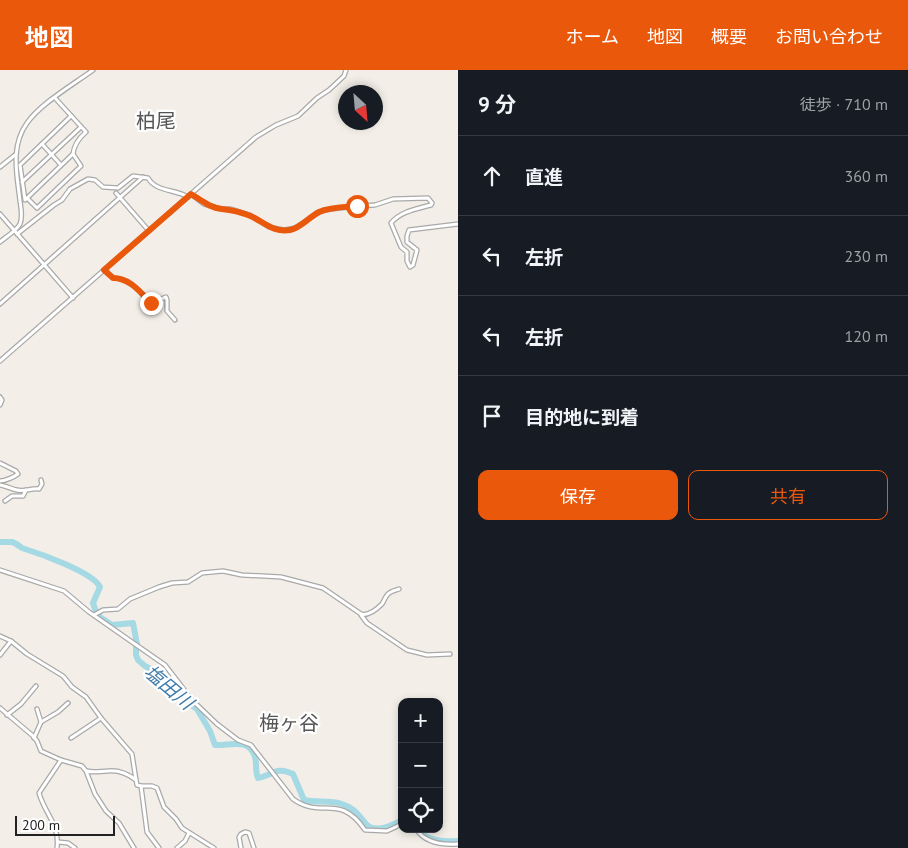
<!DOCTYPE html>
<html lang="ja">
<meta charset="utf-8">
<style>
body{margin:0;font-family:"PT Sans","Noto Sans JP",sans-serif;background:#20242c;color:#f1f3f6}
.controls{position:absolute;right:15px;bottom:15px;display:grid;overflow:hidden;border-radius:10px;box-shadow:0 2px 8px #0003}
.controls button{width:45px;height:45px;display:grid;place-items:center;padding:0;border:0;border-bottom:1px solid #363941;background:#171b24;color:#f1f3f6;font:25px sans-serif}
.compass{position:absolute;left:338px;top:15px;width:45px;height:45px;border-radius:50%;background:#171b24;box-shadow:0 2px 8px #0003;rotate:154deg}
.scale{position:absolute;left:15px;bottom:12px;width:100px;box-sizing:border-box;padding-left:5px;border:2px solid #222;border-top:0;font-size:14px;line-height:18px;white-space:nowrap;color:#222;-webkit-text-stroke:4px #fff;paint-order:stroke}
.stop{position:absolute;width:15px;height:15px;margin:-11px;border:4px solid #ea580c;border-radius:50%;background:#fff}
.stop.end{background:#ea580c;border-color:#fff;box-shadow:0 1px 5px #0008}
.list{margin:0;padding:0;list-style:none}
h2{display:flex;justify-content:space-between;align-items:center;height:65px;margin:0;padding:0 20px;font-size:21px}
h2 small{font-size:16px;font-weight:400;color:#9ea1a6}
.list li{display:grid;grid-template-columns:32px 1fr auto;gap:15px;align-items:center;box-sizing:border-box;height:80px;padding:0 20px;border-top:1px solid #363941}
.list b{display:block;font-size:19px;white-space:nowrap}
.list em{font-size:16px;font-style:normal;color:#9ea1a6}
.actions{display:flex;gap:10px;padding:15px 20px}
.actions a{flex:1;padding:11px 0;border:1px solid #ea580c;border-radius:10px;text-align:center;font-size:18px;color:#ea580c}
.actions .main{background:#ea580c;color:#fff}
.icon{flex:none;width:28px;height:28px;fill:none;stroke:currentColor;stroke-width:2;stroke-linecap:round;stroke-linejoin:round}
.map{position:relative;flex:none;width:458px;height:778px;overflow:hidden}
header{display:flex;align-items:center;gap:30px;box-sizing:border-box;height:70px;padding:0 25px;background:#ea580c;color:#fff}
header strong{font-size:24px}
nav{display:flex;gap:28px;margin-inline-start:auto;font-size:18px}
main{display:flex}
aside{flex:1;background:#171b24}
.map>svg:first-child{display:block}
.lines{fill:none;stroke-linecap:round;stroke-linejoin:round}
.stream{stroke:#a5d9e4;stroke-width:1}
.river{stroke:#a5d9e4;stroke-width:6}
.minor-casing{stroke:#a9a9a9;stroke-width:5.5}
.minor{stroke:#fff;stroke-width:3}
.route{stroke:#ea580c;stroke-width:6}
.labels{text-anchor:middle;stroke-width:4.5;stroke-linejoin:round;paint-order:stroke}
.water-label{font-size:19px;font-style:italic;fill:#3f7bab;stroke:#fff}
.quarter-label{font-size:20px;fill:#555;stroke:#fff}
</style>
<header>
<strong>地図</strong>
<nav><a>ホーム</a><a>地図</a><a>概要</a><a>お問い合わせ</a></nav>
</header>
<main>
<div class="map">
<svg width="458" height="778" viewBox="0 0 458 778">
<rect width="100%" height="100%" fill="#f3efe8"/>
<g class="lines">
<g class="stream">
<path d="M40,41L91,3"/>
<path d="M18,98L21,129"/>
<path d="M0,175L17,160L21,155"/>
</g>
<g class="river">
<path d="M0,472C4,472 8,472 12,472C16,473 19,476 22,478C38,483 93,502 100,517L93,533L97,545L112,555L133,553L137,574L136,578V585L138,590L145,596L156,602L188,633L197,639L210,661L215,675C229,676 249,667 255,687C257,694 255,701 258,708C273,705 276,696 293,704L304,730C316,733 330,730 342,734C355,738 358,745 366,754C375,764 393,755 402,750"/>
<path d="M419,759C426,772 445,772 458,771"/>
</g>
<g class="minor-casing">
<g id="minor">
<path d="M42,74L61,95"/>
<path d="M0,97L15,85"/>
<path d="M22,112L81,57"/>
<path d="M116,123L149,161"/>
<path d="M191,124L204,134L221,139H231L250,145L269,157L284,160L295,158L318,143L324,140L357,136L375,135L393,129L428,128L432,133L431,135C417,139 401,141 391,153L401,177L407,182V191L410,197L413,195L417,180L407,172V166L409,160L458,154"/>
<path d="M27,128L37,138L81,96L73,84C74,75 79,68 86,62L55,28"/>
<path d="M26,129L73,84"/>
<path d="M25,130L20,95L71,46"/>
<path d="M0,144L73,228"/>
<path d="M17,164L54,135L62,130L70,119L88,109L95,110L103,117L118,118L133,106L148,108C156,122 175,119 188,127"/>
<path d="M0,172C6,167 16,161 20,154C23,147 21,138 20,131C17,104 10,77 27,53C41,33 74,14 93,0"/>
<path d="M105,200L113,208C130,208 140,222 151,233L166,227L167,230V241L175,250"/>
<path d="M0,234L143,107"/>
<path d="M0,291L256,67L276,55L298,46L317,28L329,20L344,6L346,0"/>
<path d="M0,327L2,330L0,335"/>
<path d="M0,393L16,401L18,404C14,407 5,411 0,411"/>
<path d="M0,415C6,416 12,419 17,420C25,422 31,418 39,419L42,414L41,410"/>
<path d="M5,431L12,426H23L26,420"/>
<path d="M0,500L64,521L89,542L165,595L192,630L217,654L238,670L251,675L293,729C322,750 339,722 365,760L387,761L402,754"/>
<path d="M94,545L103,540L118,539L130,529L159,517L172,513L188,512L202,503L223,501L242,505L281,507L323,518L361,544C368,546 377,539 382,534C384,531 385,527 388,524C391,521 396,520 399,519"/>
<path d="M361,545L367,553L407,580L427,585L450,584"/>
<path d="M0,566L11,571L27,584L63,606L72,617L86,627L101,648L132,684L136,710"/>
<path d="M0,585L11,571"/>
<path d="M0,638L33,666L37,671L41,681L61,690L82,696L86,701L95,724L106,741L119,753L134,778"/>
<path d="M37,639L41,652"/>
<path d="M7,645L21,634L36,616"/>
<path d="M34,668L41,652L58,642L68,633"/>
<path d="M71,668L101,648"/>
<path d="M87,701C94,703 101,701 108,701C118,700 128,704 136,710L137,715L141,716L147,762L159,778"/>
<path d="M141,716H152L157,718L164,737L176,749L182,758L214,778"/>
<path d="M416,759C425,773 443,775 458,774"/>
<path d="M58,772L68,773L75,778"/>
<path d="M57,778C60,755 45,744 39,723L61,690"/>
<path d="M177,778L185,771L189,763"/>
<path d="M241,778L239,767L241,764L245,762L249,763L254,778"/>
</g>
</g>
<use href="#minor" class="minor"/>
</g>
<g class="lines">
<path class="route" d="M151,233C140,222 130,208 113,208L104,200L191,124C201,130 210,138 222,139C231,140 238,141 248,145C262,150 272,163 290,160C301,158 309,147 319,142C330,137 345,137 357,136"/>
</g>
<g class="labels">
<g class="water-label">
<text transform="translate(169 617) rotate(40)" y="7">塩田川</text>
</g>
<g class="quarter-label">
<text x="156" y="58">柏尾</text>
<text x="289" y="660">梅ヶ谷</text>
</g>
</g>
</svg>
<div class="controls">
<button>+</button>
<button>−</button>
<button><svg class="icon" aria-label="locate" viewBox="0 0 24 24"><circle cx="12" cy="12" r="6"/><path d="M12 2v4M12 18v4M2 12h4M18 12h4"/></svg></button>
</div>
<svg class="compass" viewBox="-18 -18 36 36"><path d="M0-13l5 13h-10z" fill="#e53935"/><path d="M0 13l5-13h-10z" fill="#9ea1a6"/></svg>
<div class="scale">200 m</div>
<div class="stop" style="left:357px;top:136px"></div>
<div class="stop end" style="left:151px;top:233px"></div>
</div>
<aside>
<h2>9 分<small>徒歩 · 710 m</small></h2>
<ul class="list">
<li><svg class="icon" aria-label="ahead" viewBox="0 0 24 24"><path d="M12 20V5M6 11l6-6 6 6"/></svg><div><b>直進</b></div><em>360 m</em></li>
<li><svg class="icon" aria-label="left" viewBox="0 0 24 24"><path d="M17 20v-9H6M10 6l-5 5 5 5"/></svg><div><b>左折</b></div><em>230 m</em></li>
<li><svg class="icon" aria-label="left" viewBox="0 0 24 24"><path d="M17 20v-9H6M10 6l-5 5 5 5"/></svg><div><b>左折</b></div><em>120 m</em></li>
<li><svg class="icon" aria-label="arrive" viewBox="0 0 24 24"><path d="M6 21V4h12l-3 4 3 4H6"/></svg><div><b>目的地に到着</b></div></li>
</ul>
<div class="actions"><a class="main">保存</a><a>共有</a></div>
</aside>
</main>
